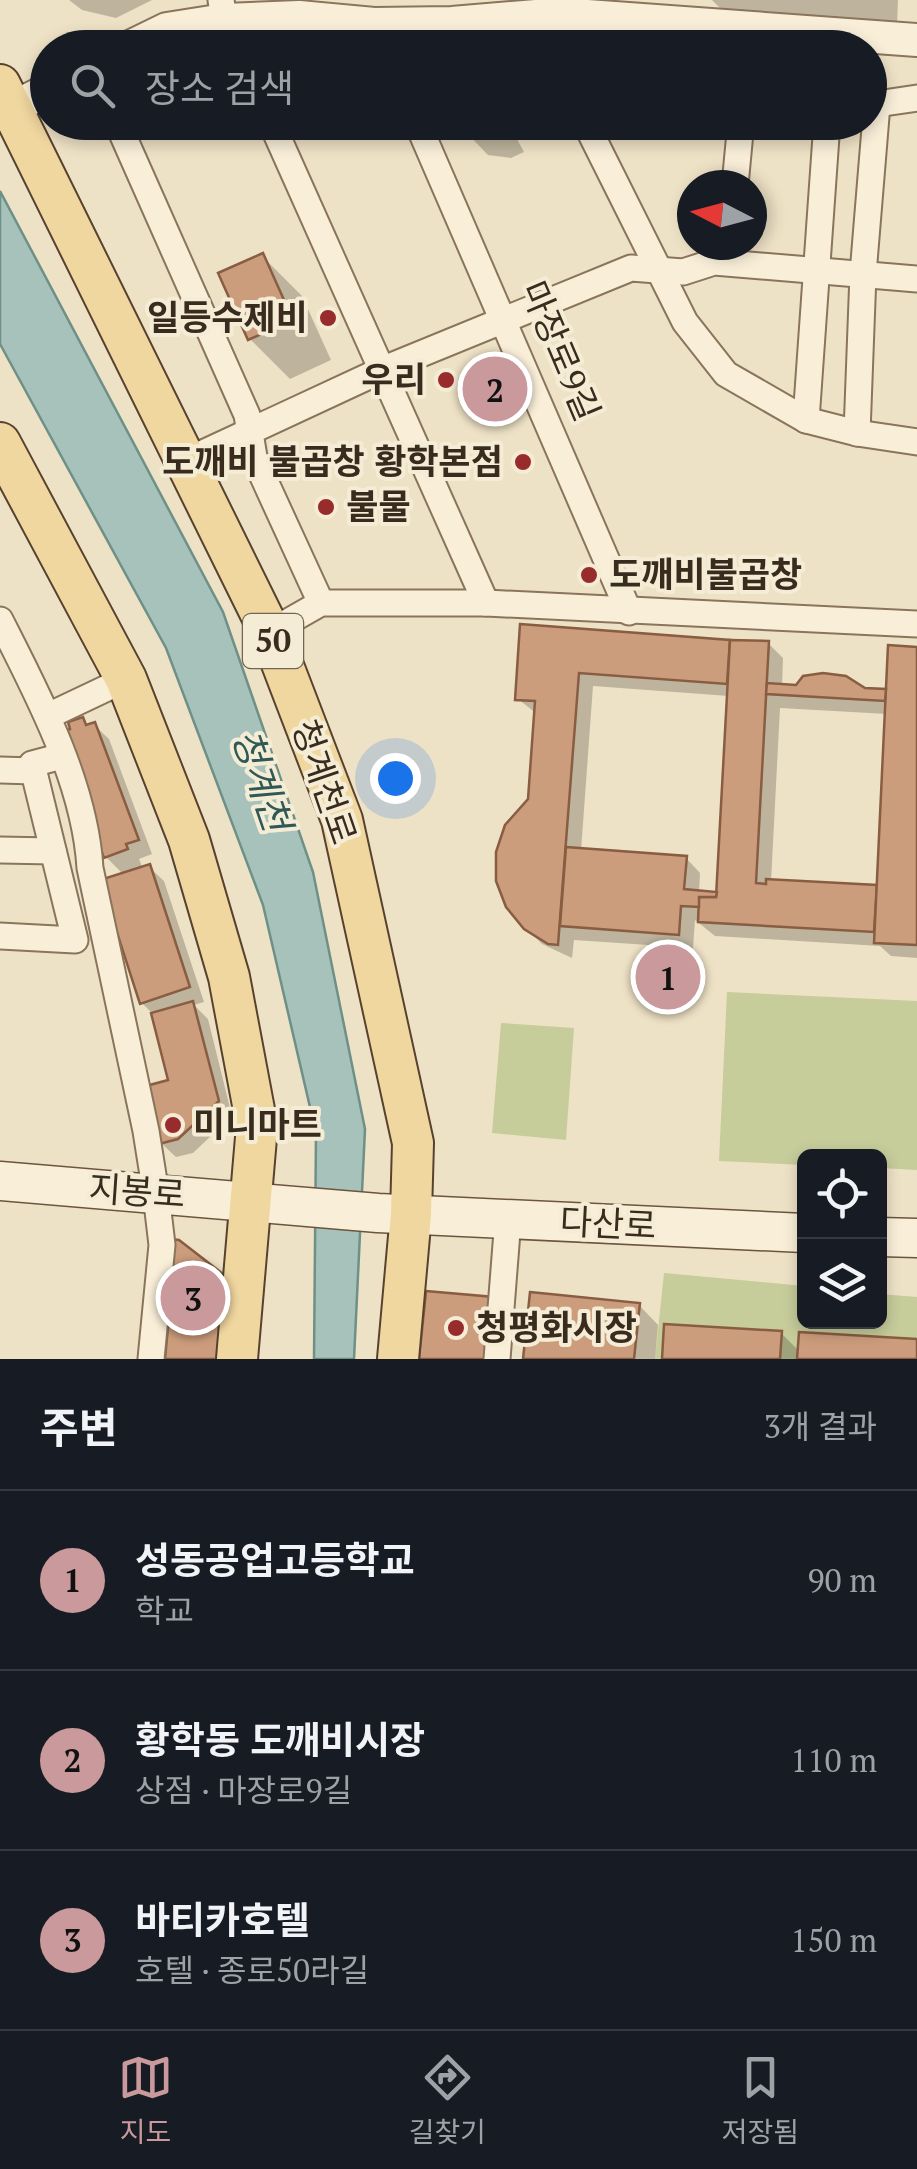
<!DOCTYPE html>
<html lang="ko">
<meta charset="utf-8">
<style>
body{margin:0;font-family:"PT Serif","Noto Sans KR",serif;background:#20242c;color:#f1f3f6}
.controls{position:absolute;right:30px;bottom:30px;display:grid;overflow:hidden;border-radius:15px;box-shadow:0 5px 15px #0003}
.controls button{width:90px;height:90px;display:grid;place-items:center;padding:0;border:0;border-bottom:2px solid #363941;background:#171b24;color:#f1f3f6;font:50px sans-serif}
.compass{position:absolute;left:677px;top:170px;width:90px;height:90px;border-radius:50%;background:#171b24;box-shadow:0 5px 15px #0003;rotate:276deg}
.you{position:absolute;left:395px;top:778px;width:35px;height:35px;margin:-25px;border:8px solid #fff;border-radius:50%;background:#1a73e8;box-shadow:0 0 0 15px #1a73e833}
.badge{display:grid;place-items:center;width:65px;height:65px;border-radius:50%;background:#c9999c;color:#111;font-size:32px;font-weight:700}
.pin{position:absolute;translate:-50% -50%;border:5px solid #fff;box-shadow:0 2px 10px #0006}
.list{margin:0;padding:0;list-style:none}
h2{display:flex;justify-content:space-between;align-items:center;height:130px;margin:0;padding:0 40px;font-size:42px}
h2 small{font-size:32px;font-weight:400;color:#9ea1a6}
.list li{display:grid;grid-template-columns:65px 1fr auto;gap:30px;align-items:center;box-sizing:border-box;height:180px;padding:0 40px;border-top:2px solid #363941}
.list b{display:block;font-size:38px;white-space:nowrap}
.list p{margin:0;font-size:32px;white-space:nowrap;color:#9ea1a6}
.list em{font-size:32px;font-style:normal;color:#9ea1a6}
.icon{flex:none;width:55px;height:55px;fill:none;stroke:currentColor;stroke-width:2;stroke-linecap:round;stroke-linejoin:round}
.map{position:relative;flex:none;width:917px;height:1359px;overflow:hidden}
.search{position:absolute;background:#171b24;box-shadow:0 5px 15px #0003;left:30px;right:30px;top:30px;height:110px;display:flex;align-items:center;gap:25px;box-sizing:border-box;padding:0 35px;border-radius:55px;color:#9ea1a6;font-size:38px}
.sheet{height:670px;background:#171b24}
nav{display:flex;justify-content:space-around;align-items:center;box-sizing:border-box;height:140px;border-top:2px solid #363941;background:#171b24;font-size:28px;color:#9ea1a6}
nav a{display:grid;justify-items:center;gap:5px}
nav .on{color:#c9999c}
.map>svg:first-child{display:block}
.green{fill:#c6cc9a}
.water{fill:#a7c2ba;stroke:#6e9087;stroke-width:2.5}
.shadow{fill:#0003;fill-rule:evenodd}
.building{fill:#cc9d7c;stroke:#885d42;stroke-width:2.5}
.lines{fill:none;stroke-linecap:round;stroke-linejoin:round}
.minor-casing{stroke:#89745c;stroke-width:29}
.tertiary-casing{stroke:#89745c;stroke-width:36}
.secondary-casing{stroke:#6b553f;stroke-width:41}
.primary-casing{stroke:#574230;stroke-width:44}
.minor{stroke:#f9efd9;stroke-width:25}
.tertiary{stroke:#f9efd9;stroke-width:32}
.secondary{stroke:#f9efd9;stroke-width:38}
.primary{stroke:#f0d69f;stroke-width:40}
.poi-dot{fill:#982c2d;stroke:#f5ecd5;stroke-width:4}
.labels{text-anchor:middle;stroke-width:8;stroke-linejoin:round;paint-order:stroke}
.shield{fill:#f5ecd5;stroke:#716656;stroke-width:2.5}
.shield-label{font-size:32px;font-weight:bold;fill:#392c1f}
.poi-label{font-size:35px;font-weight:bold;fill:#392c1f;stroke:#f5ecd5;text-anchor:start}
.street-label{font-size:35px;fill:#392c1f;stroke:#f5ecd5}
.water-label{font-size:38px;font-style:italic;fill:#2f5956;stroke:#f5ecd5}
</style>
<div class="map">
<svg width="917" height="1359" viewBox="0 0 917 1359">
<rect width="100%" height="100%" fill="#eee2c6"/>
<g class="green">
<path d="M727,992L917,1001V1170L880,1168V1156H804V1165L719,1161Z"/>
<path d="M501,1023L574,1028L566,1140L492,1133Z"/>
<path d="M664,1273L804,1286V1322H880V1294L917,1297V1359H655Z"/>
</g>
<path class="water" d="M0,191L223,612L313,872L365,1129L354,1359H314L316,1133L263,905L166,648L0,344Z"/>
<g class="shadow">
<path d="M69,0H152L116,18L82,10Z"/>
<path d="M712,0H898L897,25L733,21Z"/>
<path d="M456,122H520L518,141L524,152L511,158L488,155Z"/>
<path d="M262,256L302,296L331,360L290,379L250,339Z"/>
<path d="M523,627L768,643L783,658L782,687L888,692L917,649V958L891,956L880,946L715,936L695,920L693,948L574,940L572,958L542,944L526,928L537,714L518,699ZM593,686L729,696L719,894L699,893L700,873L686,858L581,851ZM780,708L887,714L879,888L771,882Z"/>
<path d="M82,720L89,727L94,725L109,739L152,854L139,859L143,869L149,867L164,881L204,1002L194,1005L208,1019L232,1116L193,1153L176,1157L161,1143L172,1082L154,1015L142,1003L124,875L106,857L74,730Z"/>
<path d="M221,1276L249,1303L238,1359H168L176,1319L167,1310Z"/>
<path d="M639,1305L658,1325L655,1359H526Z"/>
<path d="M781,1333L800,1352L917,1342V1359H665Z"/>
</g>
<g class="building">
<path d="M263,253L293,320L248,340L218,273Z"/>
<path d="M520,624L730,640L727,684L579,673L558,945L548,944L524,929L506,907L496,881V852L505,825L528,799L535,701L515,700Z"/>
<path d="M730,640L769,641L756,883L766,884V879L877,885L874,932L698,922L699,897H716Z"/>
<path d="M888,645L917,647V945L874,943Z"/>
<path d="M823,673L846,676L865,688L886,689L885,701L766,694L767,683L796,685L803,676Z"/>
<path d="M83,717L86,725L95,722L139,840L126,844L128,849L104,858L58,734L70,729L68,722Z"/>
<path d="M566,847L687,856L684,889L717,892L716,897H699V907L681,906L679,935L560,926Z"/>
<path d="M150,864L190,987L140,1004L100,880Z"/>
<path d="M193,1001L219,1101L178,1139L159,1144L146,1086L168,1080L151,1013Z"/>
<path d="M170,1239L179,1240L223,1274L220,1316L165,1311Z"/>
<path d="M426,1291L494,1297L488,1359H419Z"/>
<path d="M530,1292L640,1303L634,1359H523Z"/>
<path d="M169,1316L221,1322L217,1359H165Z"/>
<path d="M664,1324L782,1331L780,1359H662Z"/>
<path d="M799,1332L917,1339V1359H797Z"/>
</g>
<g class="lines">
<g class="minor-casing">
<g id="minor">
<path d="M221,0L224,20L237,48"/>
<path d="M535,16L573,48"/>
<path d="M374,24L385,48"/>
<path d="M870,105L917,98"/>
<path d="M117,122L247,415L254,457L321,603"/>
<path d="M271,122L486,603"/>
<path d="M417,122L629,612"/>
<path d="M585,122L685,322L726,374L806,420L857,433L917,442"/>
<path d="M735,185L741,122"/>
<path d="M806,420L827,122"/>
<path d="M857,433L863,274L877,104"/>
<path d="M186,461L384,369L631,268L683,272L714,262L917,279"/>
<path d="M0,620C38,695 85,783 90,868L146,1131L156,1194L162,1245L151,1359"/>
<path d="M270,632L321,603H486L917,624"/>
<path d="M48,716L126,679"/>
<path d="M0,770L34,771"/>
<path d="M0,850L53,851"/>
<path d="M0,936L75,940L32,764L62,756"/>
<path d="M497,1359L508,1219"/>
</g>
</g>
<g class="tertiary-casing">
<g id="tertiary">
<path d="M128,48L167,29L224,20L299,17L374,24L452,23L560,14L917,40"/>
<path d="M0,114L48,90"/>
</g>
</g>
<g class="secondary-casing">
<g id="secondary">
<path d="M0,1181L378,1213L804,1233"/>
<path d="M880,1237L917,1238"/>
</g>
</g>
<g class="primary-casing">
<g id="primary">
<path d="M0,85L270,632L342,820L413,1143L411,1214L398,1359"/>
<path d="M0,443L126,679L189,840L229,977L257,1126L237,1359"/>
</g>
</g>
<use href="#minor" class="minor"/>
<use href="#tertiary" class="tertiary"/>
<use href="#secondary" class="secondary"/>
<use href="#primary" class="primary"/>
</g>
<g class="poi-dot">
<circle cx="328" cy="318" r="10"/>
<circle cx="446" cy="380" r="10"/>
<circle cx="523" cy="462" r="10"/>
<circle cx="326" cy="507" r="10"/>
<circle cx="589" cy="575" r="10"/>
<circle cx="173" cy="1125" r="10"/>
<circle cx="456" cy="1328" r="10"/>
</g>
<g class="labels">
<rect class="shield" x="243" y="614" width="60" height="54" rx="8"/>
<g class="shield-label">
<text x="273" y="652">50</text>
</g>
<g class="poi-label">
<text x="308" y="330" text-anchor="end">일등수제비</text>
<text x="426" y="392" text-anchor="end">우리</text>
<text x="503" y="474" text-anchor="end">도깨비 불곱창 황학본점</text>
<text x="346" y="519">불물</text>
<text x="609" y="587">도깨비불곱창</text>
<text x="193" y="1137">미니마트</text>
<text x="476" y="1340">청평화시장</text>
</g>
<g class="street-label">
<text transform="translate(560 351) rotate(67)" y="12">마장로9길</text>
<text transform="translate(324 782) rotate(71)" y="12">청계천로</text>
<text transform="translate(137 1192) rotate(4)" y="12">지봉로</text>
<text transform="translate(608 1224) rotate(3)" y="12">다산로</text>
</g>
<g class="water-label">
<text transform="translate(261 780) rotate(71)" y="13">청계천</text>
</g>
</g>
</svg>
<div class="controls">
<button><svg class="icon" aria-label="locate" viewBox="0 0 24 24"><circle cx="12" cy="12" r="6"/><path d="M12 2v4M12 18v4M2 12h4M18 12h4"/></svg></button>
<button><svg class="icon" aria-label="layers" viewBox="0 0 24 24"><path d="M12 4l9 5-9 5-9-5zM3 14l9 5 9-5"/></svg></button>
</div>
<svg class="compass" viewBox="-18 -18 36 36"><path d="M0-13l5 13h-10z" fill="#e53935"/><path d="M0 13l5-13h-10z" fill="#9ea1a6"/></svg>
<div class="you"></div>
<div class="pin badge" style="left:668px;top:977px">1</div>
<div class="pin badge" style="left:495px;top:389px">2</div>
<div class="pin badge" style="left:193px;top:1298px">3</div>
<div class="search"><svg class="icon" aria-label="search" viewBox="0 0 24 24"><circle cx="10" cy="10" r="6"/><path d="M15 15l6 6"/></svg>장소 검색</div>
</div>
<section class="sheet">
<h2>주변<small>3개 결과</small></h2>
<ul class="list">
<li><span class="badge">1</span><div><b>성동공업고등학교</b><p>학교</p></div><em>90 m</em></li>
<li><span class="badge">2</span><div><b>황학동 도깨비시장</b><p>상점 · 마장로9길</p></div><em>110 m</em></li>
<li><span class="badge">3</span><div><b>바티카호텔</b><p>호텔 · 종로50라길</p></div><em>150 m</em></li>
</ul>
</section>
<nav>
<a class="on"><svg class="icon" aria-label="map" viewBox="0 0 24 24"><path d="M3 6l6-2 6 2 6-2v14l-6 2-6-2-6 2zM9 4v14M15 6v14"/></svg>지도</a>
<a><svg class="icon" aria-label="directions" viewBox="0 0 24 24"><path d="M12 3l9 9-9 9-9-9zM9 14v-3h6M13 9l2 2-2 2"/></svg>길찾기</a>
<a><svg class="icon" aria-label="saved" viewBox="0 0 24 24"><path d="M7 4h10v16l-5-4-5 4z"/></svg>저장됨</a>
</nav>
